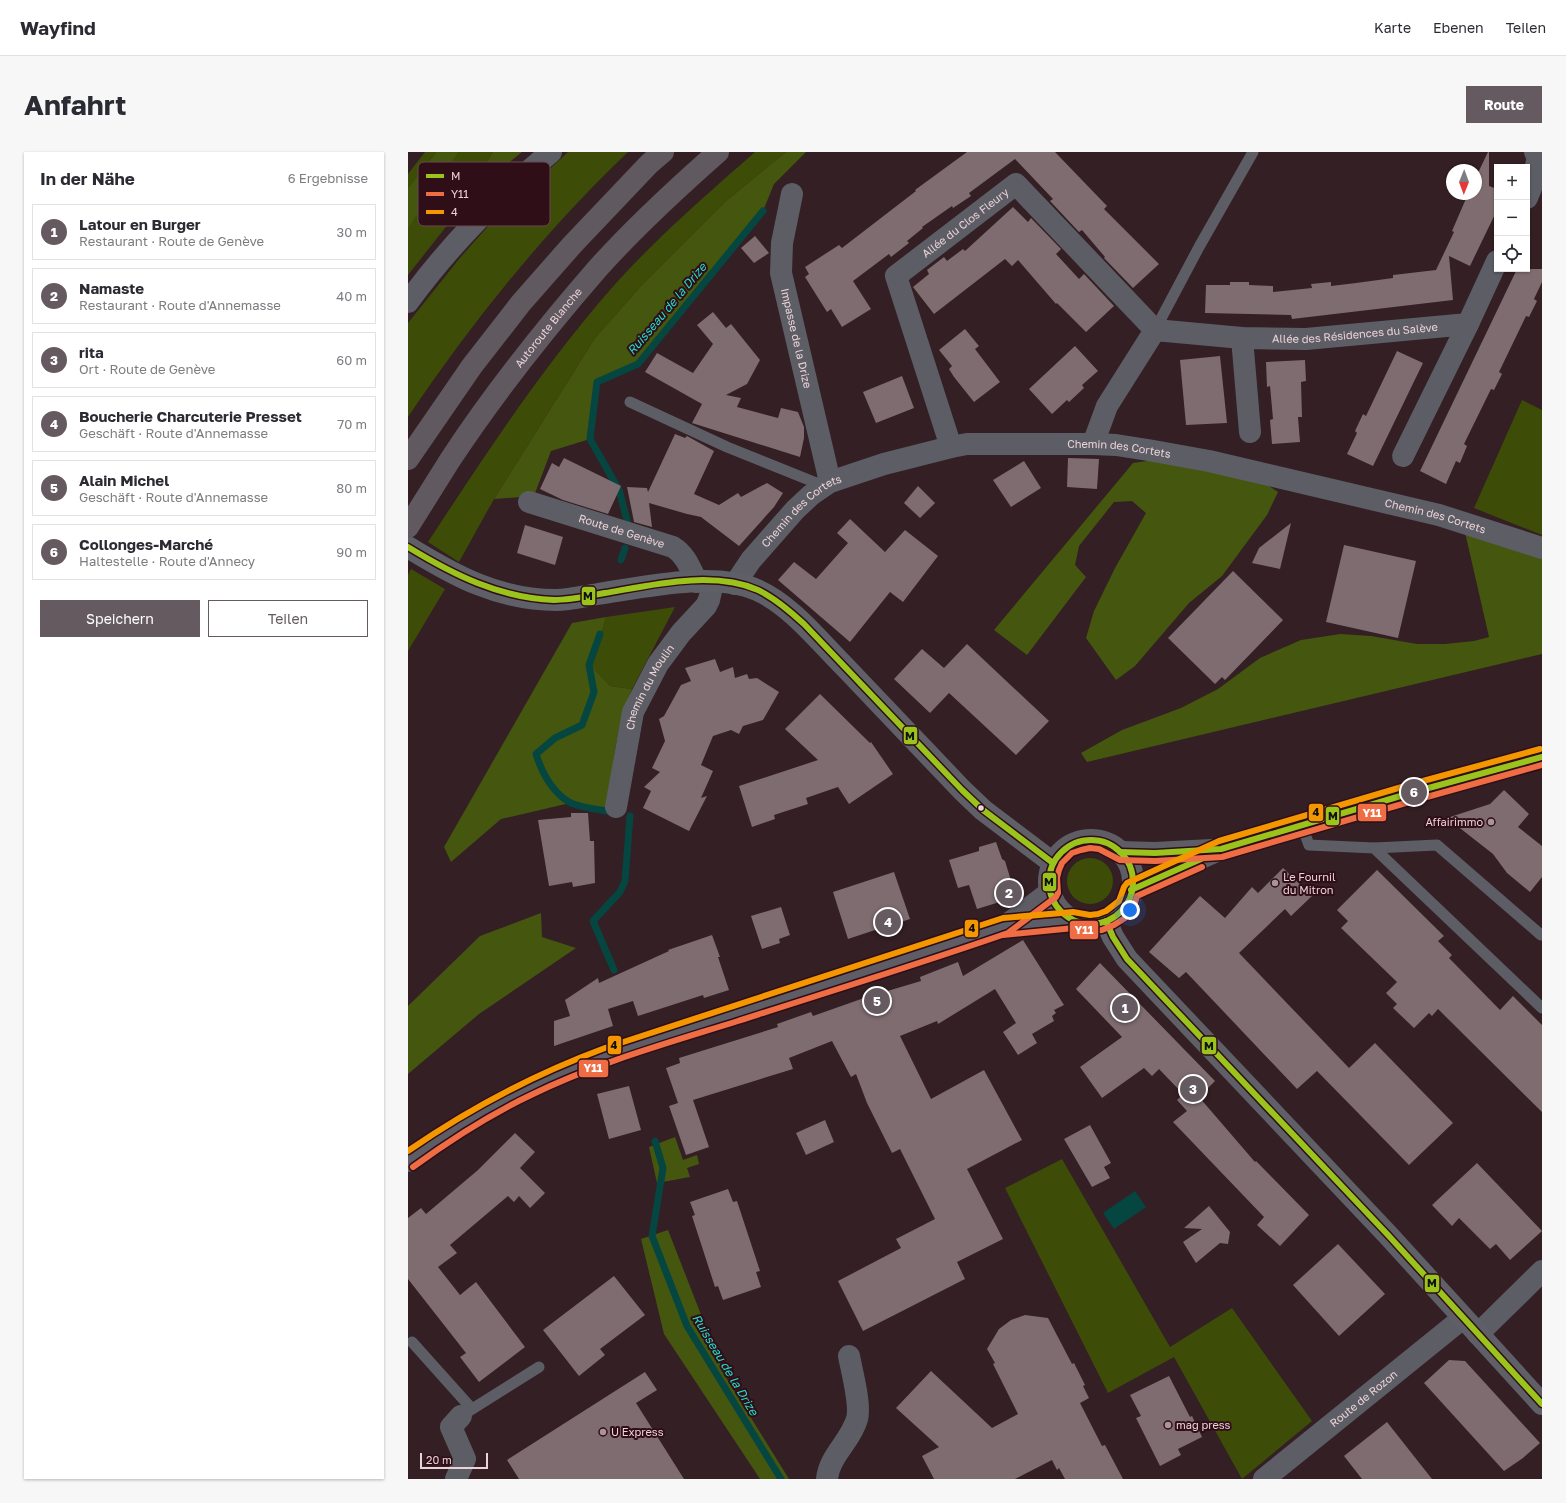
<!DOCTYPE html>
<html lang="de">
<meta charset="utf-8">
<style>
body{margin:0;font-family:"Golos Text",sans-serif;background:#f7f7f7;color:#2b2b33}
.controls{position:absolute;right:12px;top:12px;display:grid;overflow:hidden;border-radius:0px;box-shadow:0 1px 3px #0004}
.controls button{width:36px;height:36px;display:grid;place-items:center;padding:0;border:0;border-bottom:1px solid #e1e1e2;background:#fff;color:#2b2b33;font:20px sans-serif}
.compass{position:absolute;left:1038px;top:12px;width:36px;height:36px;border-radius:50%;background:#fff;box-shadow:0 1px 3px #0004;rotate:181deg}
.scale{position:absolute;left:12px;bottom:10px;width:68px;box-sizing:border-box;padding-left:4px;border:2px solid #ecd3d7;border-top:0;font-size:11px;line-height:14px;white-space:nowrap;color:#ecd3d7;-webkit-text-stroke:3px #300e17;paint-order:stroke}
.you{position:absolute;left:722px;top:758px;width:14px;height:14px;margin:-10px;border:3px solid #fff;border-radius:50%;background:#1a73e8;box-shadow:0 0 0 6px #1a73e833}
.badge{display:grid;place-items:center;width:26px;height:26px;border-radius:50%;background:#655a60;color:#fff;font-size:13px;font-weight:700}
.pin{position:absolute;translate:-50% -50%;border:2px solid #fff;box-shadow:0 1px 4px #0006}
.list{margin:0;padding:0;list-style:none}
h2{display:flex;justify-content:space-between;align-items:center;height:52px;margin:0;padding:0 16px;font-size:17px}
h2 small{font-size:13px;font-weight:400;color:#7c7c81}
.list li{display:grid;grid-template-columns:26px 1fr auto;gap:12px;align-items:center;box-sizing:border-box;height:56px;margin:0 8px 8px;padding:0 8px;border:1px solid #e1e1e2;border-radius:0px}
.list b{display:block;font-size:15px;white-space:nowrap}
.list p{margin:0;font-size:13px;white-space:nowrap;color:#7c7c81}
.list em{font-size:13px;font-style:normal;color:#7c7c81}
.actions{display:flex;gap:8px;padding:12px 16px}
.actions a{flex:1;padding:9px 0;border:1px solid #655a60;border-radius:0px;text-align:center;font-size:14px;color:#655a60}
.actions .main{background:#655a60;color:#fff}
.icon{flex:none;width:22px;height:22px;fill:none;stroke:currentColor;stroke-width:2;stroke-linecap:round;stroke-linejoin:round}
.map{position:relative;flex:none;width:1134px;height:1327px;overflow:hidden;border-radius:0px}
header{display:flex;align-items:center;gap:24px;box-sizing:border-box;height:56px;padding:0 20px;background:#fff;border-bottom:1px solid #e1e1e2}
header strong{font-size:19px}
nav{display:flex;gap:22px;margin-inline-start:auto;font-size:14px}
.intro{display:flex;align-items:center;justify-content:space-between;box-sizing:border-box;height:96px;padding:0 24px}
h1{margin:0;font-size:28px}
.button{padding:10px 18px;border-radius:0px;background:#655a60;color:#fff;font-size:14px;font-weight:700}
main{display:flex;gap:24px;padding:0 24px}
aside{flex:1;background:#fff;border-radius:0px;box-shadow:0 1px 3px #0004}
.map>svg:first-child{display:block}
.green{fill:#3d4d07}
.forest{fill:#45570e}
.water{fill:#054641}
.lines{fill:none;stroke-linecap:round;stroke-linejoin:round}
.stream{stroke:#054641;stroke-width:7}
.building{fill:#7e6c70}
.lane{stroke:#5c5d65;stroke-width:11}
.street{stroke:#5c5d65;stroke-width:22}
.secondary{stroke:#5f5f68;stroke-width:22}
.primary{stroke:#5e5c65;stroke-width:22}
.highway{stroke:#605960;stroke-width:22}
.bus-1-casing{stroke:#300e17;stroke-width:9}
.bus-2-casing{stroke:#300e17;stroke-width:9}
.bus-3-casing{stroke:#300e17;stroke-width:9}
.bus-1{stroke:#9ac31c;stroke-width:6}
.bus-2{stroke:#ee6d44;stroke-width:6}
.bus-3{stroke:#f39600;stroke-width:6}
.bus-dot{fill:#ecd3d7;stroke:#300e17;stroke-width:1.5}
.poi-dot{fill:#ab9498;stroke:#300e17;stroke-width:1.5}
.labels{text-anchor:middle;stroke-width:4;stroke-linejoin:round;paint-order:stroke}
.street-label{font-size:11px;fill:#ecd3d7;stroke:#300e17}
.poi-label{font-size:11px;fill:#ecd3d7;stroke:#300e17;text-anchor:start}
.water-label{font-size:12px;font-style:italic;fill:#20decd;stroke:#300e17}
.key{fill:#300e17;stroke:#684951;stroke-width:1}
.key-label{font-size:11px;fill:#ecd3d7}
.line-badge{stroke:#300e17;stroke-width:1.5}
.badge-label{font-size:11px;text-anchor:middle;font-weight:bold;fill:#fff}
.pale-badge-label{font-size:11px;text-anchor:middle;font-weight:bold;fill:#111}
</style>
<header>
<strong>Wayfind</strong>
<nav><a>Karte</a><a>Ebenen</a><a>Teilen</a></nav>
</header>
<div class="intro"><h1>Anfahrt</h1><a class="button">Route</a></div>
<main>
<aside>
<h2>In der Nähe<small>6 Ergebnisse</small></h2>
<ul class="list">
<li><span class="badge">1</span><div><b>Latour en Burger</b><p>Restaurant · Route de Genève</p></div><em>30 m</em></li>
<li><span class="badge">2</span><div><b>Namaste</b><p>Restaurant · Route d'Annemasse</p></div><em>40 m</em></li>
<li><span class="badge">3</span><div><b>rita</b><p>Ort · Route de Genève</p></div><em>60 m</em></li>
<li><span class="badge">4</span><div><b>Boucherie Charcuterie Presset</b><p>Geschäft · Route d'Annemasse</p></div><em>70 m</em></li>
<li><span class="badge">5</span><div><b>Alain Michel</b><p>Geschäft · Route d'Annemasse</p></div><em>80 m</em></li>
<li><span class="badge">6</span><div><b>Collonges-Marché</b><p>Haltestelle · Route d'Annecy</p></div><em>90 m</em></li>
</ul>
<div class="actions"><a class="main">Speichern</a><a>Teilen</a></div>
</aside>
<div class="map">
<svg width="1134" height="1327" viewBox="0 0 1134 1327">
<rect width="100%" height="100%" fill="#331f24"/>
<g class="green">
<path d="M17,0H85L76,14L83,25L37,76L0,123V22Z"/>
<path d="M160,0H220C137,79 64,170 0,265V171L51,107L82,72Z"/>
<path d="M347,0H378L318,49L233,134L187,186L86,347L51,410L20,390C77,303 134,216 202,138C246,88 297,44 347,0Z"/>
<path d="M1114,248L1134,258V383L1066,356Z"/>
<path d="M3,417L37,437L0,499V423Z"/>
<path d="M267,455L224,537L202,534L184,515L198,465Z"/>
<circle cx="682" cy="729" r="23"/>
<path d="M654,1007L762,1195L824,1156L904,1269L834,1327L766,1205L700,1241L597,1036Z"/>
</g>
<g class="forest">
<path d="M29,0H50L24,41L0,76V37Z"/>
<path d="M85,0H114L83,25L76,14Z"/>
<path d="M378,0H398L366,32L355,59L230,212L189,230L182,287L143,299L126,344L86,347L187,186L233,134L318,49Z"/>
<path d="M746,308L850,327L870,340L859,363L814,424L781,451L727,514L708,528L678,486L686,459L707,416L738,361L724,349L706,350L671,394L667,413L678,425L619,503L586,478L725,311Z"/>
<path d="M1056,376L1134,404V502L679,610L673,601L714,578L773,556L810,537L852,506L893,488L932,482L963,484L1009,492H1037L1066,489L1081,485Z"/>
<path d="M198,465L184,515L202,534L224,537C207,575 205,618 198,659L162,651L93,667L43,710L36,695L164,471Z"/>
<path d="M133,761L134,785L168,796L71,862L0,922V854L72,784Z"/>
<path d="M267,985L275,1008L289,1003L291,1012L279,1016L282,1025L249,1031L241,995Z"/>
<path d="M260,1078L317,1224L381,1327H352L256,1182L233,1087Z"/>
</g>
<path class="water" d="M727,1039L738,1055L706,1077L695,1061Z"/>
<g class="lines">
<g class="stream">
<path d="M220,372L211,338L182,287L189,230L230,212L355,59"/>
<path d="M213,408L217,396"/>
<path d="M192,482L181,513L186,540L174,573L147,586L128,602C134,621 143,639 161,650C169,655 188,657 198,659"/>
<path d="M206,818L185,769L212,740L217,729L222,664"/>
<path d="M247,989L255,1016L244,1084L279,1174L373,1327"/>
</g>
</g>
<g class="building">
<path d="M559,0H647L699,54L696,57L751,112L725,136L696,106L697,105L674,78L671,80L642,49L645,47L607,7L561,41L563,44L545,56L544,54L514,75L515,76L499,89L501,91L483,105L481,102L445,129L463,157L434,175L423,157L419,160L397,125L401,122L397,115L431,93L434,96L508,39L507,38Z"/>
<path d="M1080,0H1081V34L1089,37V58L1062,114L1041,104L1045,148L884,167L883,163L797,161L798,133H822V130H841V133L865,134V140L904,136L903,132L923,130V134L948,131L985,126V123L1028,118L1046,80L1044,79L1060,42H1068V25Z"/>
<path d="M605,55L620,70L623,66L653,97L648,102L671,127L676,122L706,154L678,180L649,151L648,152L610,108L604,114L597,107L526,162L505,135L521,122L519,118L536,105L539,109L555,97L557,99Z"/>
<path d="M347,84L361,101L346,111L333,96Z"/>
<path d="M1109,117H1134V130L1126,147L1129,149L1121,165L1118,164L1091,220L1094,222L1086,238L1083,237L1056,292L1059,294L1052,311L1048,309L1038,332L1012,319Z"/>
<path d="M305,160L318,176L323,172L352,208L339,232L318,243L333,246L329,255L370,266L373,256L390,260L396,275V286L392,305L284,271L294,252L237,220L249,201L285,221L305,192L289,173Z"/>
<path d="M557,177L571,194L567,197L592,230L566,250L546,225L541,217L544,214L531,198Z"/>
<path d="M667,194L690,219L674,233L676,236L661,250L659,248L644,262L621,237Z"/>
<path d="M989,199L1015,211L965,314L939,302L949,281L947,279L955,262L958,264Z"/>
<path d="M812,204L819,271L778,273L772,208Z"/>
<path d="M897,208L898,229L893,230L894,265H890L892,290L864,292L862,268L865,267L862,234L859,235L858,210Z"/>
<path d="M494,224L506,256L468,271L455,240Z"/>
<path d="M267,282L277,286L279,284L306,299L286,342L311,353L330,341L333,345L359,331L375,341L366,355L331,394L293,365L279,362L241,351L244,375L226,370L219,335L239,336L240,340Z"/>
<path d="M156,306L213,334L200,362L155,348L132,337L144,311L151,315Z"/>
<path d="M660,306L691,307L689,337L659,335Z"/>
<path d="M616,309L633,336L603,355L585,328Z"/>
<path d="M510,334L527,351L512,366L496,351Z"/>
<path d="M442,367L477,400L497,378L530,404L495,450L482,440L442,490L370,428L386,410L408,427L440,391L429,381Z"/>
<path d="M883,371L872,417L844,411L851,396Z"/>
<path d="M117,373L155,385L147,413L109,401Z"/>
<path d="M936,393L1008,409L990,486L918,470Z"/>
<path d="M825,419L875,468L817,528L814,525L807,532L760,486Z"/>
<path d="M559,492L641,569L608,603L541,541L522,561L486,527L514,497L536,516Z"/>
<path d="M307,507L312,520L325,515L327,526L339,522L341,527L349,526L371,540L355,568L335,574L331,582L323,578L305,584L293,613L305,619L293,646L299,644L281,679L235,656L243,639L236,635L252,620L244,616L257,589L251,567L256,564L273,533L283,529L277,516Z"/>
<path d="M412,542L462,591L463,590L485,622L441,652L430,635L398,646L400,652L366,663L367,667L344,675L331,634L410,608L377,577Z"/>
<path d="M1096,638L1121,662L1110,675L1134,694V725L1122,740L1099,721L1085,702L1039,666L1082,652Z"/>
<path d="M163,661H180L182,689H186L187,731L165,735L164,730L141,734L130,668L163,665Z"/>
<path d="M588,690L594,707L597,709L608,745L569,757L561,733L550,736L541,708L571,699V695Z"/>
<path d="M875,716L904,744L883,764L877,757L831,801L941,916L967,891L1045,971L1001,1013L909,919L889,937L778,820L771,826L741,800L792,744L817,766L844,735L850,741Z"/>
<path d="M969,718L1036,784L1030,789L1044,803L1041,806L1092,858L1105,844L1134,873V960L1030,857L1024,864L1021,861L1006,876L985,856L989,852L978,841L989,830L933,776L940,769L929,758Z"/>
<path d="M486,720L502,767L493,770V773L471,780L470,777L440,787L425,740Z"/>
<path d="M373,755L382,783L371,787L372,791L354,797L343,764Z"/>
<path d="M304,783L312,805H310L321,838L296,846L295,843L230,864L225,849L200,857L205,874L146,894V869L162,864L157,848L190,826L191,831L261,799L260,798Z"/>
<path d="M615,788L656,853L646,858L648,861L644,864L646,869L624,882L629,891L610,903L595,880L608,871L587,837L530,872L529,869L492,884L523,947L576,918L614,988L559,1017L595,1087L549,1110L557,1127L455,1179L430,1129L493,1096L488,1087L527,1067L492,997L484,1001L459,951L448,922L443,925L424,889L381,906L385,917L285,948L301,995L278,1003L261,954L270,951L258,916L272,911L271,906L370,875L369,872L403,860L405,864L456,846L513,829L512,825L550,810L555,824Z"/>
<path d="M692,811L807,929L791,945L847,1010L848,1009L901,1063L872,1094L849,1073L856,1065L765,970L779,959L769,948L775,942L751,917L744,924L736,916L694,946L672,915L714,885L668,837Z"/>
<path d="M221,934L233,978L201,987L189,942Z"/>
<path d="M417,968L426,990L398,1003L388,981Z"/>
<path d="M682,973L703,1011L696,1015L702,1026L684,1035L656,987Z"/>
<path d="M107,981L127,1000L112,1016L137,1041L122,1056L111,1044L106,1050L100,1044L42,1093L49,1101L30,1115L52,1143L68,1130L117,1195L71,1230L52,1205L58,1201L0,1127V1066L13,1056L18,1062L70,1018Z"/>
<path d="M1069,1011L1134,1079L1102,1108L1088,1092L1082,1097L1051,1066L1044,1074L1024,1053Z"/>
<path d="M320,1037L325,1050L329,1049L352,1119L348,1120L353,1135L315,1148L310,1134L307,1135L284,1064L287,1063L282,1050Z"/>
<path d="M801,1054L822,1080L820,1092L812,1091L788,1111L775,1090L794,1077L776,1076Z"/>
<path d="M930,1092L977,1142L931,1184L885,1133Z"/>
<path d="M206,1124L237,1163L192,1197L197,1203L171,1224L135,1178Z"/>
<path d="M617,1163L640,1166L664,1212L666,1211L677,1233L675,1234L681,1246L672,1251L694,1294L697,1293L715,1327H657L651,1316L649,1318L644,1308L607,1327H526L514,1304L531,1295L488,1256L523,1219L584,1276L610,1262L585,1212L587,1211L579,1197L591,1177L603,1168Z"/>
<path d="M1041,1208L1057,1209L1132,1291L1115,1306L1096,1319L1016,1231Z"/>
<path d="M237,1220L249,1238L228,1251L276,1327H111L99,1308Z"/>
<path d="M761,1224L782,1265L784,1264L794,1285L770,1297L773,1303L752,1314L728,1266L733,1264L722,1243Z"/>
<path d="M979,1270L1024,1327H954L936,1304Z"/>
</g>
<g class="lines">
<g class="lane">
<path d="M747,178L791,95L845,0"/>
<path d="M222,250L319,295L416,334"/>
<path d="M894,674L901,693L966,696L1134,856"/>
<path d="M966,696L1029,693L1133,783"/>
<path d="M4,1190L64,1257"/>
<path d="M53,1264L131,1215"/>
</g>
<g class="street">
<path id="s1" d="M384,42L374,91L373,121L422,330"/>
<path d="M1119,46L1123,36L1130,5L1127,0"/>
<path d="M0,150C41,94 90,44 143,0"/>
<path d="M834,186L842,280"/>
<path id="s2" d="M685,292L699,254L747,178L834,186L898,187L1060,172L1089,109"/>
<path id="s3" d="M543,295L488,124L608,32L747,178"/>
<path d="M995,304L1060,172"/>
<path id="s4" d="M121,350L265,395C278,403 282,416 289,430"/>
<path id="s5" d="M327,432L343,408L387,358L403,343L422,330L476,312L543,295L559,292H685L708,293L740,298L801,309L1031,363L1134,396"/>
<path id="s6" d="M208,655L225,560L250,512L273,481L298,454L301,448L305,430"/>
<path d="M1070,1182L1134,1119"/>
<path d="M48,1327L57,1307L43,1275L53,1264"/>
<path d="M419,1327C421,1304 443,1289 449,1267C453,1253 444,1220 441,1204"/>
<path id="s7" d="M856,1327L1055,1166"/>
</g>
<g class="secondary">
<path d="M0,395C47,424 91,448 148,448C162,448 177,444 190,442C236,435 306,419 349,438C383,453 411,489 437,515C476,556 515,597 554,638L575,658L645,711"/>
<path d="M698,769L705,785L719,807L980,1083L1134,1252"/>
</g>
<g class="primary">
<circle cx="683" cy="730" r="42"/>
<path d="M712,700L747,701L803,698"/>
<path d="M723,738L813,697L1006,640L1134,605"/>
<path d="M597,774L642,740"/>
<path d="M0,1009C64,962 125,930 200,903L597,774L666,768"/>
</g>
<g class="highway">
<path d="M0,307L64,214L113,151L164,93L241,12L255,0"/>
<path id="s8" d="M0,375C14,353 28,330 42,308C86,241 137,177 190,116C227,75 268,37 310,0"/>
</g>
<g class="bus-1-casing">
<g id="bus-1">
<path d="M0,395C46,423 92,446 146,448C163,448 180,444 197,441C243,433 305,418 350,438C367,446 382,459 396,472L554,638L575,658L645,711"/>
<circle cx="683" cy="730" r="42"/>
<path d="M712,700L747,701L813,697L1006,640L1134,605"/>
<path d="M723,738L793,707"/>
<path d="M698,769L705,785L719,807L980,1083L1134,1252"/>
</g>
</g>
<g class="bus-2-casing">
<g id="bus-2">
<path d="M595,783L666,776L681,779L694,778L706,773L717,766L725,757L729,744L794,715"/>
<path d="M5,1015C42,988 81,963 123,943C188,911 260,891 330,869C420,840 511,812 600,781L648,745L650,741L649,726L651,718L654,711L664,701L673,698L682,696L691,697L712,708L747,709L814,705L1008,648L1134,613"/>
</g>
</g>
<g class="bus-3-casing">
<path id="bus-3" d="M0,999C62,956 127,922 197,896L595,766L665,760L682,763L690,762L698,759L711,749L716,735L719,731L811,689L1004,632L1132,597"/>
</g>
<use href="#bus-1" class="bus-1"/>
<use href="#bus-2" class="bus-2"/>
<use href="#bus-3" class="bus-3"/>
</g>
<circle class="bus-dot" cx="573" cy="656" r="3.5"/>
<g class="poi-dot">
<circle cx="1083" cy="670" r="4"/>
<circle cx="867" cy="731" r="4"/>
<circle cx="760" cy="1273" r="4"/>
<circle cx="195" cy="1280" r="4"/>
</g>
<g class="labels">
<g class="street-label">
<text dy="4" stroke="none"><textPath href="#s3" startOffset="267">Allée du Clos Fleury</textPath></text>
<text dy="4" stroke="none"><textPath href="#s8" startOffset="244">Autoroute Blanche</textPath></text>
<text dy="4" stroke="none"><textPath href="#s2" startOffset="331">Allée des Résidences du Salève</textPath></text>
<text dy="4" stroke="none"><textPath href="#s1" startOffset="147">Impasse de la Drize</textPath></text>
<text dy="4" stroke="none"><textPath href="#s5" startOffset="435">Chemin des Cortets</textPath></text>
<text dy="4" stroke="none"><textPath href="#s5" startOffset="100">Chemin des Cortets</textPath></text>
<text dy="4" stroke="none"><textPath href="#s5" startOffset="759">Chemin des Cortets</textPath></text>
<text dy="4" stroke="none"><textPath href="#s4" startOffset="97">Route de Genève</textPath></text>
<text dy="4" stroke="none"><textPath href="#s6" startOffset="126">Chemin du Moulin</textPath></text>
<text dy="4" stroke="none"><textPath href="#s7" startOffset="128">Route de Rozon</textPath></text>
</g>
<g class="poi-label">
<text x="1075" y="674" text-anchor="end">Affairimmo</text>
<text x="875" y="729">Le Fournil<tspan x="875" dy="13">du Mitron</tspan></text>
<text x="768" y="1277">mag press</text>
<text x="203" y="1284">U Express</text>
</g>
<g class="water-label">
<text transform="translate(259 157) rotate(-50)" y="4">Ruisseau de la Drize</text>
<text transform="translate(317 1213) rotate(59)" y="4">Ruisseau de la Drize</text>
</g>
</g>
<rect x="10" y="10" width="132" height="64" rx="6" class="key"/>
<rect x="18" y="22" width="18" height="4" fill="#9ac31c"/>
<rect x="18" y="40" width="18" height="4" fill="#ee6d44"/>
<rect x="18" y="58" width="18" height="4" fill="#f39600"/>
<g class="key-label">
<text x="43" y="28">M</text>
<text x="43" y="46">Y11</text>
<text x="43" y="64">4</text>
</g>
<g class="line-badge">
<rect x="173" y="434" width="15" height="20" rx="4" fill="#9ac31c"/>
<rect x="495" y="574" width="15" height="19" rx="4" fill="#9ac31c"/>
<rect x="900" y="651" width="16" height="19" rx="4" fill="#f39600"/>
<rect x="949" y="651" width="30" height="19" rx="4" fill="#ee6d44"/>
<rect x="917" y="654" width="15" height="20" rx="4" fill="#9ac31c"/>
<rect x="634" y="720" width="15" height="20" rx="4" fill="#9ac31c"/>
<rect x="556" y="767" width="15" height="19" rx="4" fill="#f39600"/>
<rect x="661" y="768" width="30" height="20" rx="4" fill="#ee6d44"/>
<rect x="199" y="883" width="15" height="20" rx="4" fill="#f39600"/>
<rect x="793" y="884" width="16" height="19" rx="4" fill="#9ac31c"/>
<rect x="170" y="907" width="31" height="19" rx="4" fill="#ee6d44"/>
<rect x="1016" y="1122" width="16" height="19" rx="4" fill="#9ac31c"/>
</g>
<g class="badge-label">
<text x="964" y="665">Y11</text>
<text x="676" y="782">Y11</text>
<text x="185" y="920">Y11</text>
</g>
<g class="pale-badge-label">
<text x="180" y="448">M</text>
<text x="502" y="588">M</text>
<text x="908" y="664">4</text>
<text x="925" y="668">M</text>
<text x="641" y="734">M</text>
<text x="564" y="780">4</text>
<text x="206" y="897">4</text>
<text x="801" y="898">M</text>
<text x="1024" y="1135">M</text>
</g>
</svg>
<div class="controls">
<button>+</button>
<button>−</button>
<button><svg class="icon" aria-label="locate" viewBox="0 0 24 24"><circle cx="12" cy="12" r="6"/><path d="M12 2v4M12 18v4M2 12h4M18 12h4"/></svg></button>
</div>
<svg class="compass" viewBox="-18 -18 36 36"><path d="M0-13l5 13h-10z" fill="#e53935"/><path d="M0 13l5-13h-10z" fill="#7c7c81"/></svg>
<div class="scale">20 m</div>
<div class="you"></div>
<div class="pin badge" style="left:717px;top:856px">1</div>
<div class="pin badge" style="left:601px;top:741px">2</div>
<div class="pin badge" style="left:785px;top:937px">3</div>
<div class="pin badge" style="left:480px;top:770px">4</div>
<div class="pin badge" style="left:469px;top:849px">5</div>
<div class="pin badge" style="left:1006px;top:640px">6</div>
</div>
</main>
